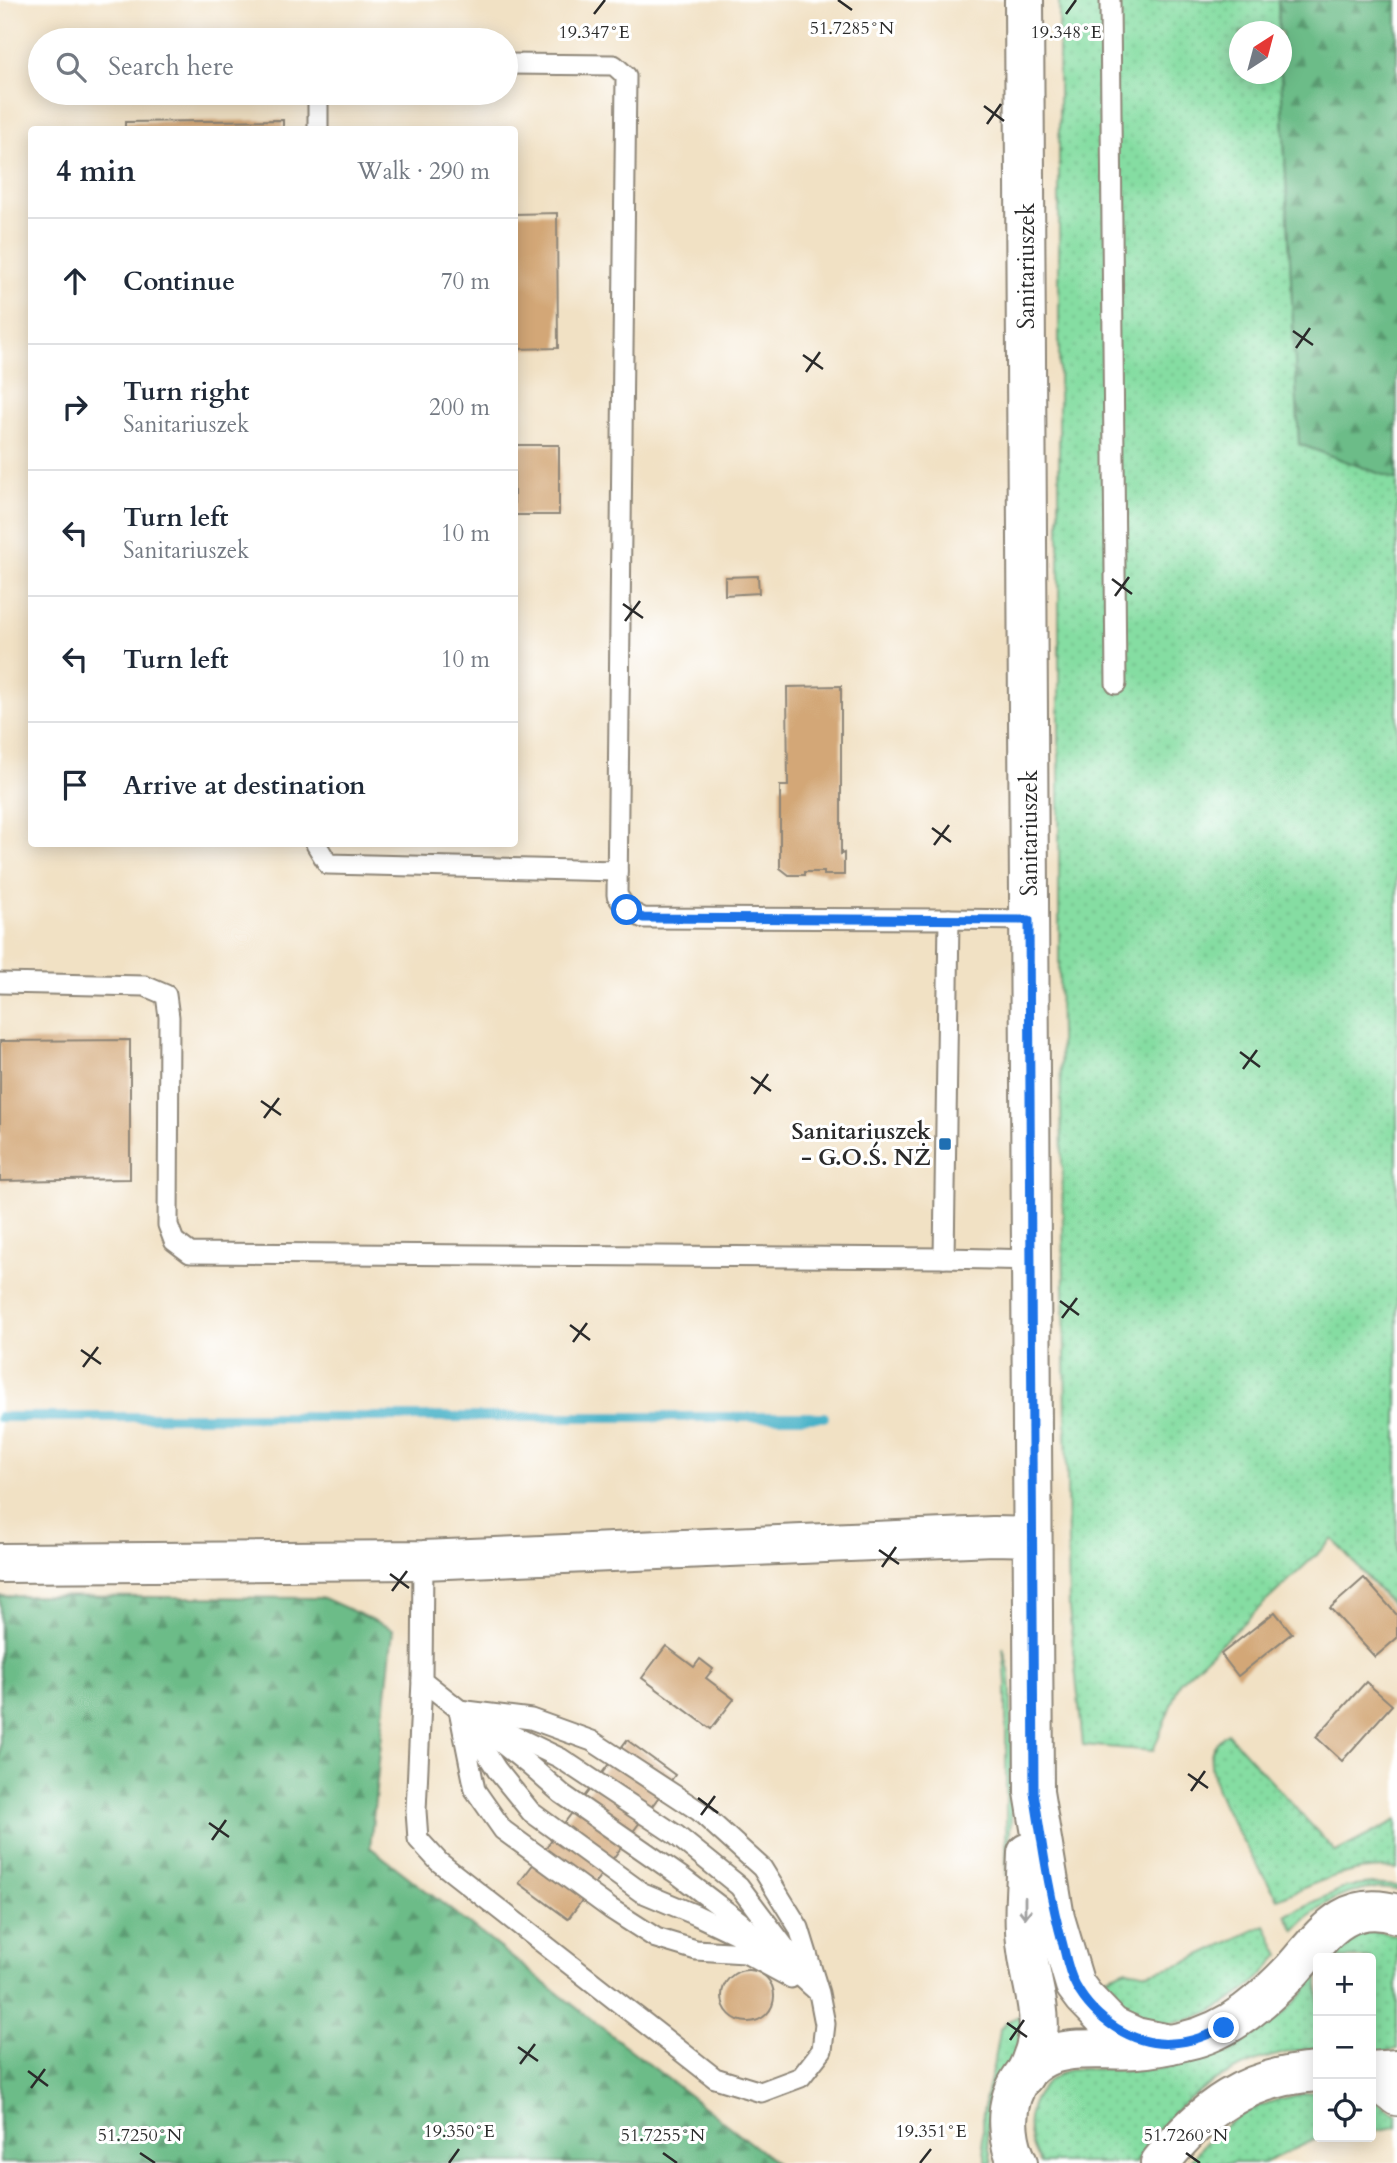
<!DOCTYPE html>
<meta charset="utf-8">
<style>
body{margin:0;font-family:Cardo,serif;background:#f6f6f7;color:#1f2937}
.controls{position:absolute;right:21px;bottom:21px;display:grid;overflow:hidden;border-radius:7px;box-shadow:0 4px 18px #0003}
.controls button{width:63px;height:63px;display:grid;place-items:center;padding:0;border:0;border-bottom:2px solid #e0e1e3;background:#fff;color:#1f2937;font:35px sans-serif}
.compass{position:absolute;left:1229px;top:21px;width:63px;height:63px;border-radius:50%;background:#fff;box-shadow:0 4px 18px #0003;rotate:36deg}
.stop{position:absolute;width:21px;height:21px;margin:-16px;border:5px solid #1a73e8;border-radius:50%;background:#fff}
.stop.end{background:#1a73e8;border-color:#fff;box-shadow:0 2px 7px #0008}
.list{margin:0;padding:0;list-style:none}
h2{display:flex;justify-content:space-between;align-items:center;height:91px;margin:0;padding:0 28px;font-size:30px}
h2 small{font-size:23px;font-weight:400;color:#747a83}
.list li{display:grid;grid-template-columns:46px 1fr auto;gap:21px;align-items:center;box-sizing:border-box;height:126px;padding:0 28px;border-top:2px solid #e0e1e3}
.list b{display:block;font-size:26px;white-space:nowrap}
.list p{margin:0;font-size:23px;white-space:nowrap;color:#747a83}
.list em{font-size:23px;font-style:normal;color:#747a83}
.icon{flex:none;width:38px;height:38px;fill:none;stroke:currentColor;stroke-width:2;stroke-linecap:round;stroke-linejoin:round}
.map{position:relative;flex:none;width:1397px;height:2163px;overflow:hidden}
.search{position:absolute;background:#fff;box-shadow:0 4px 18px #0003;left:28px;top:28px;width:490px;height:77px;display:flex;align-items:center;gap:18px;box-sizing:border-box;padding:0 24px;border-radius:38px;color:#747a83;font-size:26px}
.panel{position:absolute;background:#fff;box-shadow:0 4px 18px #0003;left:28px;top:126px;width:490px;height:721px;border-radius:7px}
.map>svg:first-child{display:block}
.grass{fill:url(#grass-dots);stroke:#588466;stroke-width:2}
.forest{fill:url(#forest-firs);stroke:#4c745a;stroke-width:2}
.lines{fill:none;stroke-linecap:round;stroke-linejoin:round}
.stream{stroke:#49b2c8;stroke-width:10}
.building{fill:#d3a777}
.service-casing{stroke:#8e8678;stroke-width:23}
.minor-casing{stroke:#8e8678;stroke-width:40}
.tertiary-casing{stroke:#8e8678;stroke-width:42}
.service{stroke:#fff;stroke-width:19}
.minor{stroke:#fff;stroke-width:37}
.tertiary{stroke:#fff;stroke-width:38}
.oneway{stroke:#a0a0a0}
.route{stroke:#1a73e8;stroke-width:9}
.ticks{fill:none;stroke:#2b2b2b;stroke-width:2.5}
.poi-dot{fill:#1f6fb2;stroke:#fff;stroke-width:2.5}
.labels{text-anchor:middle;stroke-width:6;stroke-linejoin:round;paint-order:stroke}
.street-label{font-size:23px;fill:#2b2b2b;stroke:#fff}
.poi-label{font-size:23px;font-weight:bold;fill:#2b2b2b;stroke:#fff;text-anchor:end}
.ticks-label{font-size:18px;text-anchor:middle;fill:#2b2b2b;stroke:#fff;stroke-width:6;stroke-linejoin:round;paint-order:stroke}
</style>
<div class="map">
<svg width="1397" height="2163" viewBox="0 0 1397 2163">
<defs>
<pattern id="grass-dots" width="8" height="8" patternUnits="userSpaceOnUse" patternTransform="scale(1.75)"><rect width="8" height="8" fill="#85dda2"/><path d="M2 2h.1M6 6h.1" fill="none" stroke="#73be8c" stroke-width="1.8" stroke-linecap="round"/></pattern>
<pattern id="forest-firs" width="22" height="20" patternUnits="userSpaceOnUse" patternTransform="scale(1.75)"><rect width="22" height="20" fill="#6cbc88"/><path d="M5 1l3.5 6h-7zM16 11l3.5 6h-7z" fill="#59996f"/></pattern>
</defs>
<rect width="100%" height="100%" fill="#fff"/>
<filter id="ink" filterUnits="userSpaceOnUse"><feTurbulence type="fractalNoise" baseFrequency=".0143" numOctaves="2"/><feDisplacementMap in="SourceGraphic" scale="14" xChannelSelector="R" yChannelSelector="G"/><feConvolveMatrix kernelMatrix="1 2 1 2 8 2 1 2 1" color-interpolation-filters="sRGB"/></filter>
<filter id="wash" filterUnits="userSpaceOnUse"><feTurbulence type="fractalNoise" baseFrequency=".00686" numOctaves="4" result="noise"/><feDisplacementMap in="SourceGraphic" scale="28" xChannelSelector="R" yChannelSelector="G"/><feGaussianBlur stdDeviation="1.57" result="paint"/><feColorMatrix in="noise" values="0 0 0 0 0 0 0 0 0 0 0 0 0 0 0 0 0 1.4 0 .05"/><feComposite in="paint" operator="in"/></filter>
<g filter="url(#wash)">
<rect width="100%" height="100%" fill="#f1e1c4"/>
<g class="grass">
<path d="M1059,0H1278L1279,31L1240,32V74H1281L1299,444L1397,480V1611L1333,1539L1180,1682L1153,1751L1083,1745L1069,1609L1059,973Z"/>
<path d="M1003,1647L1010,1675L1011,1689L1012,1808L1006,1876V1683Z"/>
<path d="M1227,1733L1336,1852L1397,1820V1869C1354,1864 1317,1882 1278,1899C1259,1866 1206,1792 1211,1755C1212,1746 1220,1739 1227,1733Z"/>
<path d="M1371,1884L1397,1886V1890C1356,1883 1322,1901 1295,1930L1286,1915L1346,1887Z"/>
<path d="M1265,1925L1280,1955C1271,1964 1264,1975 1254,1983C1223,2010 1172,2036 1130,2018C1118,2013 1101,1992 1090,1983L1127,1969L1148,1973L1181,1964Z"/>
<path d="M1374,1931L1397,1935V2049L1384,2052L1371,2051V1958H1328C1341,1942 1354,1934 1374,1931Z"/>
<path d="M1318,1972V2048C1258,2053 1200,2080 1161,2127C1151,2138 1144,2151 1136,2163H1040C1018,2125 1028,2087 1069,2069C1093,2068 1116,2071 1140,2070C1211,2067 1280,2033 1318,1972Z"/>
<path d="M1028,2012L1015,2055L1000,2075L989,2101L987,2138L992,2163H987C972,2113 995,2078 1000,2029L1008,2021Z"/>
<path d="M1318,2091V2137H1321L1263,2163H1188C1223,2118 1262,2099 1318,2091Z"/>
<path d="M1371,2097L1397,2115V2127L1371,2131Z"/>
</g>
<g class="forest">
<path d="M1278,0H1397V480L1299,444L1281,74L1282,32L1279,31Z"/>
<path d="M0,1596L324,1598L393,1629L370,1847L776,2163H0Z"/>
</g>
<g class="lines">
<path class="stream" d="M0,1417H824"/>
</g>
<g id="blocks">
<g class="building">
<path d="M283,120V130H125V122Z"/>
<path d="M557,213L558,348L514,349V214Z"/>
<rect x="514" y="445" width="45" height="70"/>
<path d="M758,576L759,593L725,595V577Z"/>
<path d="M841,686V854L844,853V875H824V872H804V875H789L780,868V786H788L787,687Z"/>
<path d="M130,1040V1179L0,1181V1041Z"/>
<path d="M1364,1578L1397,1615V1638L1375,1657L1330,1608Z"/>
<path d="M1275,1612L1292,1633L1238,1676L1221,1654Z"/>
<path d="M666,1646L694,1667L700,1659L713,1669L706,1678L734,1699L711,1729L642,1678Z"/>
<path d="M1366,1682L1392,1705L1342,1761L1316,1737Z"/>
<path d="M627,1740L675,1775L568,1919L519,1883Z"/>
<circle cx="748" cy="1996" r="26"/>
</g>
</g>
</g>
<g filter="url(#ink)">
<use href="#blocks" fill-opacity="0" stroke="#8e8678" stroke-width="2"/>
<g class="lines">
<g class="service-casing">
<g id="service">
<path d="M1110,0L1116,684"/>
<path d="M506,64L614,65L626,76L617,895L627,910L643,918L949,919"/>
<path d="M318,130V93"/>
<path d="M316,844L328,864L617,871"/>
<path d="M1029,920L949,919L944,1258L1032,1260"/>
<path d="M0,983L145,986L166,995L169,1017L168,1225L174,1241L190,1253L944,1258"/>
<path d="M423,1560L422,1680L529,1765L562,1794L680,1876L739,1921L818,1992"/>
<path d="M422,1680L416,1811L418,1839L439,1862L715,2078L761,2092L801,2077L822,2050L825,2024L819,1993L799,1928L762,1868L699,1811L592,1741L531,1719L459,1710"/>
<path d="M459,1710L475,1790L503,1830L611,1909L656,1938L696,1950L745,1953L791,1978"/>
<path d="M467,1723L497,1770L531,1812L641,1892L696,1915L736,1934L751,1945"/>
<path d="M491,1725L560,1758L676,1835L739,1886L793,1958"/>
</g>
</g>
<g class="minor-casing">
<path id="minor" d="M1371,2077L1397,2097"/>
</g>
<g class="tertiary-casing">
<g id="tertiary">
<path d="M1024,0L1034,1792L1055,1918L1075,1985L1084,1997L1112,2026L1136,2037L1170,2044"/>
<path d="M0,1563L423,1560L993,1536L1032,1537"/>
<path d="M1371,2071L1397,2069"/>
<path d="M1024,2076C1051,2023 1034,2003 1027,1950C1022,1918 1026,1885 1027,1853"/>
<path d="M1018,2163C1008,2143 1005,2117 1012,2096C1035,2036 1088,2052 1136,2049C1152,2048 1168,2045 1184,2041C1208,2036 1226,2027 1246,2012C1263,1999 1278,1985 1293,1969C1323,1935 1345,1898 1397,1914"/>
<path d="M1160,2163C1203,2108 1247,2076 1318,2072"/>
</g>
</g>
<use href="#service" class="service"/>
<use href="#minor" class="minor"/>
<use href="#tertiary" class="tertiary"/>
</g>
<defs><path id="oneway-shaft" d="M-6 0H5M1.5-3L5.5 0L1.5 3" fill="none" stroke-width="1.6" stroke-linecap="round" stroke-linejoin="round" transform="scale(1.75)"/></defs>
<use class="oneway" href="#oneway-shaft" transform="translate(1025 1908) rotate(90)"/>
</g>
<g class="lines" filter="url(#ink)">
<path class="route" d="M627,910L643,918L1029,920L1034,1792C1042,1843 1049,1895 1063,1945C1066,1958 1069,1974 1076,1986C1094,2019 1134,2047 1173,2043C1191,2042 1208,2035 1224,2028"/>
</g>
<path class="ticks" d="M838,0L852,10M594,14L605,0M1066,14L1076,0M984,106L1004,121M987,124L1001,104M1293,331L1313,345M1296,348L1310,328M803,355L823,369M806,372L820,352M1112,579L1132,594M1115,596L1129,577M623,604L643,618M625,621L640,601M932,828L951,842M934,845L949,825M1240,1052L1260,1067M1243,1069L1257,1050M751,1077L771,1091M754,1094L768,1074M261,1101L281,1115M264,1118L279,1098M1060,1301L1079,1315M1062,1318L1077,1298M570,1325L590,1340M573,1342L587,1323M81,1350L101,1364M83,1367L98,1347M879,1550L899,1564M882,1567L896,1547M390,1574L409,1588M392,1591L407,1571M1188,1774L1208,1788M1191,1791L1205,1771M698,1798L718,1813M701,1815L715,1796M209,1823L229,1837M212,1840L226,1820M1007,2023L1027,2037M1010,2040L1024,2020M518,2047L538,2061M520,2064L535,2044M28,2071L48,2086M31,2088L45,2069M140,2153L155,2163M663,2153L677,2163M1186,2153L1200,2163M449,2163L459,2149M920,2163L931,2149"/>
<rect class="poi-dot" x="938" y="1137" width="14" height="14" rx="3.5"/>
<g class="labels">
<g class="street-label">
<text transform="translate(1026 266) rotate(-90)" y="8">Sanitariuszek</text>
<text transform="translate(1029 833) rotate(-90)" y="8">Sanitariuszek</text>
</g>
<g class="poi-label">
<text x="931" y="1139">Sanitariuszek<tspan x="931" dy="26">- G.O.Ś. NŻ</tspan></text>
</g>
</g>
<g class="ticks-label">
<text x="852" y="34">51.7285°N</text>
<text x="594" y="38">19.347°E</text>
<text x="1066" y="38">19.348°E</text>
<text x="459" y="2137">19.350°E</text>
<text x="931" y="2137">19.351°E</text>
<text x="140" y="2141">51.7250°N</text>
<text x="663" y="2141">51.7255°N</text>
<text x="1186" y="2141">51.7260°N</text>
</g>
</svg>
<div class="controls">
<button>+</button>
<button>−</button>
<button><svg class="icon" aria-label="locate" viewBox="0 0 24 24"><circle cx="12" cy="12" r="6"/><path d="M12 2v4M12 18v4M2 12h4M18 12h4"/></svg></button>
</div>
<svg class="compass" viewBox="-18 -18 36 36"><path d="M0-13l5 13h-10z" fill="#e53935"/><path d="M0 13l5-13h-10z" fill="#747a83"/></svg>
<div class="stop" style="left:627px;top:910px"></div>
<div class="stop end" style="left:1224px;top:2028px"></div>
<div class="search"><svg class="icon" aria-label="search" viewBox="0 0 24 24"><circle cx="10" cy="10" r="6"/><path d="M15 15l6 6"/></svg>Search here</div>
<section class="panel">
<h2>4 min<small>Walk · 290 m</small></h2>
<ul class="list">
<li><svg class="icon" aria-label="ahead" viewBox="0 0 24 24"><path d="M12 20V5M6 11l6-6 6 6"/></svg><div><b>Continue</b></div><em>70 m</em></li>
<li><svg class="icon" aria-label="right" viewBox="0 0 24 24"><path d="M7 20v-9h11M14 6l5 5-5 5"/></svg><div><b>Turn right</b><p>Sanitariuszek</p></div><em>200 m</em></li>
<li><svg class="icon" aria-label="left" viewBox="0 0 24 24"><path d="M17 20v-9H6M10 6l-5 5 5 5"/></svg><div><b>Turn left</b><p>Sanitariuszek</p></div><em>10 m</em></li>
<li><svg class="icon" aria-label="left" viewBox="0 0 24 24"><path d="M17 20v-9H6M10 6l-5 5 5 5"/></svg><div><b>Turn left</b></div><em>10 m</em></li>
<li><svg class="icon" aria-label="arrive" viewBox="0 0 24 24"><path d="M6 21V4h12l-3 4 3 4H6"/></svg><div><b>Arrive at destination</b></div></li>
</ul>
</section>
</div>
